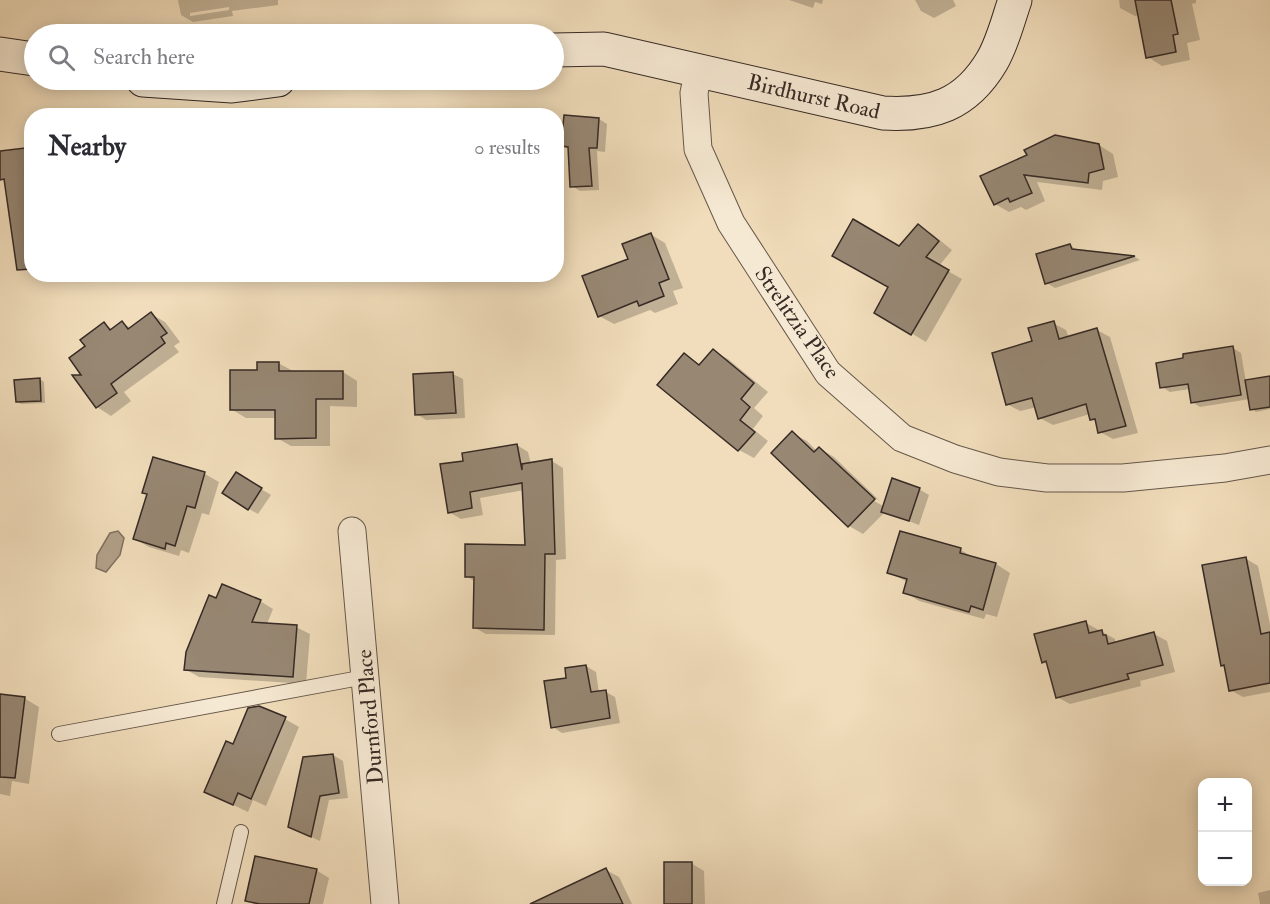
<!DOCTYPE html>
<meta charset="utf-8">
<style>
body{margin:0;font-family:"IM FELL Double Pica",serif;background:#f2f2f3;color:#2b2b33}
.controls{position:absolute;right:18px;bottom:18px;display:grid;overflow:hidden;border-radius:12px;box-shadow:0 3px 15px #0003}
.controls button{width:54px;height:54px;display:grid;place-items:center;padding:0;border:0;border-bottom:2px solid #e1e1e2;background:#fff;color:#2b2b33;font:30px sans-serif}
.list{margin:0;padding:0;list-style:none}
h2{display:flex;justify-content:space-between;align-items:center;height:78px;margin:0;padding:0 24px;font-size:26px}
h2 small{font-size:20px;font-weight:400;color:#7c7c81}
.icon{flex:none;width:33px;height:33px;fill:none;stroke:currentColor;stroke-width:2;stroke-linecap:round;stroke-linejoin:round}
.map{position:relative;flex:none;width:1270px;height:904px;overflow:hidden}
.search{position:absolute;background:#fff;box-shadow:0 3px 15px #0003;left:24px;top:24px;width:540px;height:66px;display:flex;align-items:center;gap:15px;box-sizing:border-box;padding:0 21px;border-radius:33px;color:#7c7c81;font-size:22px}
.panel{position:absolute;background:#fff;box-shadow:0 3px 15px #0003;left:24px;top:108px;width:540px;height:174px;border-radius:24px}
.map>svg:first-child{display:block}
.water{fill:#b1a088;stroke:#807160;stroke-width:1.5}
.shadow{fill:#0003;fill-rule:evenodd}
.building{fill:#978773;stroke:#362a25;stroke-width:1.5}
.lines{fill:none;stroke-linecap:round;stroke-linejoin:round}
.lane-casing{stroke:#65574a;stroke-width:16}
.street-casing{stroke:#65574a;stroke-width:29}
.secondary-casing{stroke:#362a25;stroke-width:35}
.lane{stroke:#f6e9d3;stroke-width:14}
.street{stroke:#f6e9d3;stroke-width:27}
.secondary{stroke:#f6e9d3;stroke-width:33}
.labels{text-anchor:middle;stroke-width:4.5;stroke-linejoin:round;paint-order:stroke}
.street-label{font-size:22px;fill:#362a25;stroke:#f6e9d3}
</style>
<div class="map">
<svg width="1270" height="904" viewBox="0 0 1270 904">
<rect width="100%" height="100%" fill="#f1ddbb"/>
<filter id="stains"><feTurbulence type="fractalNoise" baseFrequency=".00333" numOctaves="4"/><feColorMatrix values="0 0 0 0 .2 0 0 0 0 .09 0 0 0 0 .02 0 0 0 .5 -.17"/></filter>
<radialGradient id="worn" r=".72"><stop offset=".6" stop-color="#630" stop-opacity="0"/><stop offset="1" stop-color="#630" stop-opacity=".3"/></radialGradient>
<path class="water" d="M118,531L124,538L120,555L106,572L96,568L97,555L110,533Z"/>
<g class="shadow">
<path d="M178,0H278V5L232,11L233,16L193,22L181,15ZM229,7V10L190,16V13Z"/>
<path d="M789,0H823L822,4L815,2L813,8Z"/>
<path d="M915,0H953L956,6L934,18L921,11Z"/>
<path d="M1119,0H1196V3L1192,4L1200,40L1187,43L1190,60L1162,66L1148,57L1139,15L1135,16L1120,8Z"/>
<path d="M599,119L607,124L605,152L597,151L599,190L580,191L572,186L569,149L562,145Z"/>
<path d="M1099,145L1113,154L1118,177L1103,181L1102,190L1037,182L1045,201L1026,210L1021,207L1009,212L995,204L1029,156Z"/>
<path d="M25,149L32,153V239Z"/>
<path d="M919,226L932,234L952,250L939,266L962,279L926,342L876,312L890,287L900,248Z"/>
<path d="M650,234L665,243L683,288L673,291L678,304L655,313L650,310L614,324L599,316L629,260Z"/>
<path d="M1070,245L1078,251L1135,257L1140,260L1055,288L1047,283Z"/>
<path d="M151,314L165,322L180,342L174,346L179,352L124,392L131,401L111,416L97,407L84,376L87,347L104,324L112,329L122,323L131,328Z"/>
<path d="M1053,323L1066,330L1069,338L1097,330L1110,337L1138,433L1113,439L1100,432L1097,422L1092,419L1090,414L1053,425L1040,418L1037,407L1020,411L1007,404L1033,343Z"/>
<path d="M1233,348L1241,353L1246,382L1270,377V409L1256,412L1252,409L1250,399L1200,407L1192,402L1190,389L1170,392L1162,387L1185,359Z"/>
<path d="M713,351L728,359L768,392L754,408L763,416L753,429L768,441L754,458L739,450L659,385L684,355L701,365Z"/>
<path d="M278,363L293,371L343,372L357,381V407L330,406V446H291L277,438V418H246L231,409Z"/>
<path d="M453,374L463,379L465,418L426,420L417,414Z"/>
<path d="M40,379L44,382L45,403L21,404L17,402Z"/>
<path d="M792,433L807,441L817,451L819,448L834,457L880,501L869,494L867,497L885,507L919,489L929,495L919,525L885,512L863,534L849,526L773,453Z"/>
<path d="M517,445L528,452L531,464L552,461L563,468L566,559L556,560L555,635L486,634L475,628L476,582L466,576L527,547L524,490L480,498L483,515L461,519L449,512L465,462Z"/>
<path d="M154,458L205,474L219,482L209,515L202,513L189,553L181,550L179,556L149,547L135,539L148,495Z"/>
<path d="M237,474L271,495L258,514L249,509Z"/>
<path d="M901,533L961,550L976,559L996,564L1010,573L997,617L986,614L984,619L919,601L905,592L908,582L889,573Z"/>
<path d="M1245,558L1258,566L1270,624V692L1243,697L1230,690L1226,667L1222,665Z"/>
<path d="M217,600L260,601L273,609L267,624L296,627L310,634L306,684L199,677L185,669Z"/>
<path d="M1086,623L1115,639V642L1154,634L1167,641L1175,672L1140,681L1141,686L1070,704L1057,697L1049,665L1043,662Z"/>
<path d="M586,666L596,672L599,693L606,692L615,697L620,723L562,733L553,727L568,679Z"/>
<path d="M0,695L24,698L39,707L29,784L12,781L10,796L0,794Z"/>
<path d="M285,719L299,727L266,806L253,800L248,812L206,792L234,746Z"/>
<path d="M333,755L343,761L348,798L329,800L320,841L290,827Z"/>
<path d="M691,863L704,871L705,904H666Z"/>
<path d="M316,870L329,878L323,904H254L247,900Z"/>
<path d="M606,870L619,877L632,904H547Z"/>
<path d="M1270,890V904H1260L1258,893Z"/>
</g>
<g class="building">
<path d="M1135,0H1171L1178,34L1173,35L1176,52L1146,58Z"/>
<path d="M564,115L599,118L597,148H589L592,186L570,187L568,147L561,146Z"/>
<path d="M1055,135L1099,144L1104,169L1089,173L1088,183L1024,175L1032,193L1010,202L1008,198L994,205L980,176L1027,155L1024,150Z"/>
<path d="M25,148L26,155H32V269L17,270L4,179L0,180V151Z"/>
<path d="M853,219L899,246L918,224L939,241L926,257L949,270L911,335L874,313L888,287L832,256Z"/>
<path d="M651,233L669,279L659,283L664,296L639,306L637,301L598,317L582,276L628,259L622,244Z"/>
<path d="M1070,244L1072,249L1135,256L1045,284L1036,254Z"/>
<path d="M151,312L167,333L161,337L165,343L111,384L117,393L96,408L72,375H81L69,358L85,346L80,340L104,322L110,330L122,321L128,329Z"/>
<path d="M1054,321L1059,339L1097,328L1126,426L1098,433L1095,419L1090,420L1086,404L1038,419L1032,398L1006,405L992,353L1032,341L1028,328Z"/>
<path d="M1233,346L1241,395L1191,403L1188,384L1160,388L1156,363L1183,358V354Z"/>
<path d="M713,349L754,383L741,399L750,407L740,420L755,432L738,451L657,385L684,353L699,365Z"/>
<path d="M257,362H279V371H343V399H316V438L275,439V410H230V370H257Z"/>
<path d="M453,372L456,413L415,415L413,374Z"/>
<path d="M1270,376V407L1250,410L1245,380Z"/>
<path d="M40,378L41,401L16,402L14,380Z"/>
<path d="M792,431L814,452L819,447L875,499L848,527L771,453Z"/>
<path d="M517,444L522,470V464L552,459L555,554H545L544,630L473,628L474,577H465V544L525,545L522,483L470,492L472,508L448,513L440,464L463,461L462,453Z"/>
<path d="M153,457L205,472L195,508L187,506L175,546L166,543L165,549L133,539L147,494L142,493Z"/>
<path d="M236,472L262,488L248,510L222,493Z"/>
<path d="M892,478L920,488L909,521L881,512Z"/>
<path d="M900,531L961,548L960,553L996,563L983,610L971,606L969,612L903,593L907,579L887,573Z"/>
<path d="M1246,557L1261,634L1270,632V683L1229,691L1224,665L1221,666L1202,565Z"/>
<path d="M222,584L261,600L252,622L297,625L293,677L184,670L186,652L209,595L216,598Z"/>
<path d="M1086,621L1089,633L1102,630L1103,635H1106L1108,644L1154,632L1163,665L1127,674L1129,679L1056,698L1046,661L1042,663L1034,634Z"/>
<path d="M586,665L591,692L606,690L610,718L551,728L544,681L566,678L565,668Z"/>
<path d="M0,694L25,697L15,778L0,777Z"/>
<path d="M259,706L286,717L251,799L238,793L233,805L204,792L226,741L233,744L248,708Z"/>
<path d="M333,754L339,793L320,796L311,837L288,827L303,757Z"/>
<path d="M255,856L317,869L309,904H260L245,901Z"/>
<rect x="664" y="862" width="28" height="42"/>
<path d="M606,868L623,904H530Z"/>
</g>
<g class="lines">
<g class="lane-casing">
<g id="lane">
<path d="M59,734L365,677"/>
<path d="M224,904L241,832"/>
</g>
</g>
<g class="street-casing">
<g id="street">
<path d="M699,69L694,93L698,149L731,223L828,373L902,438L955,459L999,472L1047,478H1123L1225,468L1270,460"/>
<path d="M352,531L385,904"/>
</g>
</g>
<g class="secondary-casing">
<g id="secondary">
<path d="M554,50L604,49L883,113C932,116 966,105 992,61C1003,42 1008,20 1015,0"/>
<path d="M0,54L34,59"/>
<path d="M143,80L232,86L278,80"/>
</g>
</g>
<use href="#lane" class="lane"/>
<use href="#street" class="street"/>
<use href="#secondary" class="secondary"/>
</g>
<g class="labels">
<g class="street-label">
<text transform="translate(814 96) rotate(13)" y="8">Birdhurst Road</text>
<text transform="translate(798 322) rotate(55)" y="8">Strelitzia Place</text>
<text transform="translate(369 717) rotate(-95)" y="8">Durnford Place</text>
</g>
</g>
<rect width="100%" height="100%" filter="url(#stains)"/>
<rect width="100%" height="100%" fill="url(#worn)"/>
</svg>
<div class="controls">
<button>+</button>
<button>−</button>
</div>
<div class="search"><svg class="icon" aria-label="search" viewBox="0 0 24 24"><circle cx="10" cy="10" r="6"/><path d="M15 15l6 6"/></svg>Search here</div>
<section class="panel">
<h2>Nearby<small>0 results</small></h2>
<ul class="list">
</ul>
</section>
</div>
